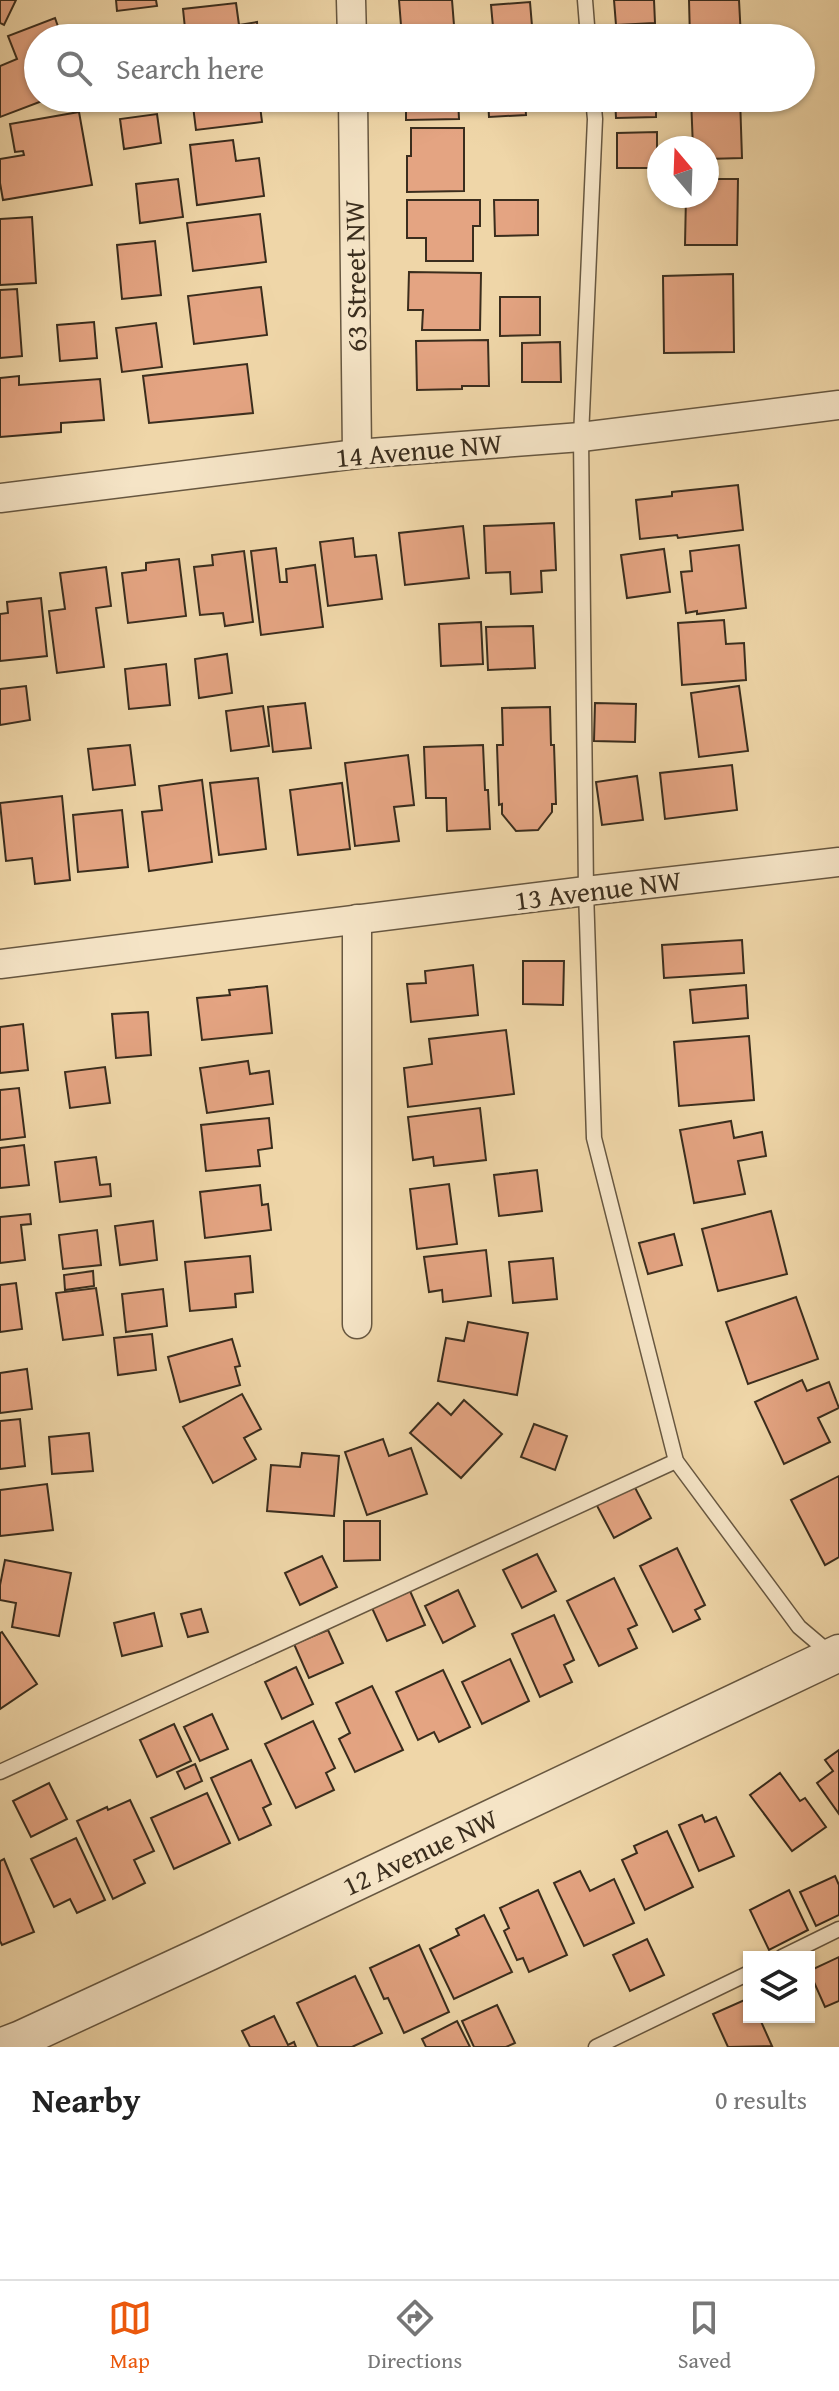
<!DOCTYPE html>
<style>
body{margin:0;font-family:"Gentium Book Plus",serif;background:#f2f2f2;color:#222}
.controls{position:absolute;right:24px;bottom:24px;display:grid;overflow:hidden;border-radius:0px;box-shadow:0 2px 6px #0004}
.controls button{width:72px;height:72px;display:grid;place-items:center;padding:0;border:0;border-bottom:2px solid #e0e0e0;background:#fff;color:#222;font:40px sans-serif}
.compass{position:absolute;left:647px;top:136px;width:72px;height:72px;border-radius:50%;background:#fff;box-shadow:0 2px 6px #0004;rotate:341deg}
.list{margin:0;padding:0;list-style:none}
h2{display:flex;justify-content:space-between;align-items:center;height:104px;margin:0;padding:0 32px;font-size:34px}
h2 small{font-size:26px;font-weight:400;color:#767676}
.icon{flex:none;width:44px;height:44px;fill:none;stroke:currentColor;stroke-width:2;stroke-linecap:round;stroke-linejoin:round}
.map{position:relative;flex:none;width:839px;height:2047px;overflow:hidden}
.search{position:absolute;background:#fff;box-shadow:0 2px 6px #0004;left:24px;right:24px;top:24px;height:88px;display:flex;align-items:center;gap:20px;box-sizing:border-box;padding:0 28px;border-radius:44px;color:#767676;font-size:30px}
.sheet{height:232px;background:#fff}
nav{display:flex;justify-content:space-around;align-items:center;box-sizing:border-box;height:112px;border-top:2px solid #e0e0e0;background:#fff;font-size:22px;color:#767676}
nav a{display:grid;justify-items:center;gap:4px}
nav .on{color:#ea580c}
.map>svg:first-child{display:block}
.building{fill:#e4a482;stroke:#3a2d1d;stroke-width:2}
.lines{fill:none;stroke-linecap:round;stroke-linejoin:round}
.service-casing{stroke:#675740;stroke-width:17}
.minor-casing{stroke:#675740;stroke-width:31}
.tertiary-casing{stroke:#675740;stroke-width:39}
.service{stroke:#f5e4c6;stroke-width:14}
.minor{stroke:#f5e4c6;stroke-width:28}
.tertiary{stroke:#f5e4c6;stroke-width:36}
.labels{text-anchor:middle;stroke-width:7;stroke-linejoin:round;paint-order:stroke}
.street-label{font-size:28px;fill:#3a2d1d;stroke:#f5e4c6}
</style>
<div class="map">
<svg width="839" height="2047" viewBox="0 0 839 2047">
<rect width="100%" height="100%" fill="#efd6a8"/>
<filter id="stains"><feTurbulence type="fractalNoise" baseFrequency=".0025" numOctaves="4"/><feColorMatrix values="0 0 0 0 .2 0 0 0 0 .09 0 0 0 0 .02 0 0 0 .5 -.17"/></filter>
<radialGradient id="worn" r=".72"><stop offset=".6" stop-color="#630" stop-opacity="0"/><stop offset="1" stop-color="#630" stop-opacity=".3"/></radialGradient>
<g class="building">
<path d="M0,0H16L4,25L0,23Z"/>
<path d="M116,0H156L157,6L117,11Z"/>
<path d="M399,0H452L455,38H402Z"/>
<path d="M614,0H654L655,23L616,25Z"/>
<path d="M689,0H739L741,38H690Z"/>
<path d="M530,2L533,38H494L491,5Z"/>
<path d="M236,3L239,25L257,22L258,38H186L183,9Z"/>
<path d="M55,18L62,38H38V98H50L0,117V66L17,59L8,36Z"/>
<path d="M192,98H259L262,122L196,130Z"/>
<path d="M406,98H458L459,119L406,120Z"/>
<path d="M488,98H525L526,115L489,117Z"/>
<path d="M615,98H656V117L616,118Z"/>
<path d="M691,98H740L742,158L707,159V148H693Z"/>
<path d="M79,112L92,185L3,200L0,183V159L24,155L23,151L15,152L10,124Z"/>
<path d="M157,114L161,143L124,149L120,119Z"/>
<path d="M411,128H464V191L407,192V156H411Z"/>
<path d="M657,132V168H617V133Z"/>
<path d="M233,140L236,161L259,158L264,196L197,205L190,145Z"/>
<path d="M178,179L183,217L140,223L136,184Z"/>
<path d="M707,179H738L737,245H685L686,196H707Z"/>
<path d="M407,200H480V226H473V261H426V238H407Z"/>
<path d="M494,200H538V235L495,236Z"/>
<path d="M260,214L266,262L193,271L187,223Z"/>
<path d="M32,217L36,283L0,285V219Z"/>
<path d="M155,241L161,295L122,299L117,245Z"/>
<path d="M409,272L481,273L480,330H422L423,310H408Z"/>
<path d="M733,274L734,352L664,353L663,276Z"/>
<path d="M261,287L267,335L194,344L188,296Z"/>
<path d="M17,289L22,356L0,358V290Z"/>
<path d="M500,297H540V335L500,336Z"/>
<path d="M94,322L97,358L60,361L57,325Z"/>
<path d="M156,323L162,367L122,372L116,328Z"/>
<path d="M488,340L489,386H462V389L417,390L416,341Z"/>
<path d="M560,342L561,382H522V343Z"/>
<path d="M247,364L253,413L149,423L143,376Z"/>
<path d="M19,376V385L100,379L104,420L61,423V432L0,437V378Z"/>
<path d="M738,485L743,530L678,538L677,535L640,539L636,500L672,496V492Z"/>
<path d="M554,523L556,570L541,571L542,592L511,594L510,572L486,573L484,526Z"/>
<path d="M463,526L469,578L405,585L399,533Z"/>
<path d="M353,538L355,557L376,555L382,599L328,606L320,542Z"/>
<path d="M739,545L746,608L697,614V611L686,613L681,572L692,571L690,551Z"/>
<path d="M276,548L280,582H287L286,569L315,565L323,627L261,635L251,551Z"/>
<path d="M664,549L670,592L627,598L621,555Z"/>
<path d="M244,551L253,622L225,626L223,613L200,615L194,567L213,565L212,555Z"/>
<path d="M179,559L186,616L128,623L122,573L146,570V563Z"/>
<path d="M106,567L111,606L96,608L104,667L57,673L49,611L65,609L60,573Z"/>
<path d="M41,598L47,656L0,661V614L8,613L7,602Z"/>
<path d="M724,620L726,644L744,643L746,680L682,685L678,623Z"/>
<path d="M481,622L483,664L441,666L439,624Z"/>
<path d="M533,626L535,668L488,670L486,627Z"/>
<path d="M227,654L232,693L199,698L195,659Z"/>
<path d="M166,664L170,705L129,709L125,669Z"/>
<path d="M26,686L30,720L0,725V689Z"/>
<path d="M739,686L748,751L699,757L691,693Z"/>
<path d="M305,703L311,748L273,752L268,707Z"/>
<path d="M595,703L636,704L635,742L594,741Z"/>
<path d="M263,706L269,746L231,751L226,711Z"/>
<path d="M550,707L551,745H554L556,804H552V812L538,830L516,831L502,814V804L499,805L497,745H503L502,708Z"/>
<path d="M130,745L135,785L93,790L88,749Z"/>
<path d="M483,745L485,790H488L490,829L447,831L446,798H426L424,747Z"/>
<path d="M408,755L414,805L394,807L399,841L355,846L345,763Z"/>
<path d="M732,765L737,810L665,819L660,773Z"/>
<path d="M637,776L643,820L602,825L596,782Z"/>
<path d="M258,778L266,849L219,855L210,783Z"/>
<path d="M202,780L212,862L149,871L142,812L162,810L159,786Z"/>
<path d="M342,783L350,849L298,855L290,790Z"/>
<path d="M62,796L70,880L35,884L32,858L6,861L0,803Z"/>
<path d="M122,810L128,867L78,872L73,815Z"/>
<path d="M742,940L744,973L664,978L662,945Z"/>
<path d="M523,961H564L563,1005L523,1004Z"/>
<path d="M473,965L478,1015L411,1022L407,984L426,983L425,971Z"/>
<path d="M746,985L748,1018L693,1023L690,990Z"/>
<path d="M267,986L272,1033L202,1040L197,998L230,995L229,990Z"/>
<path d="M148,1012L151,1055L116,1058L112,1014Z"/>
<path d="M23,1024L28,1070L0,1073V1027Z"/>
<path d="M506,1030L514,1094L408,1107L404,1068L432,1064L429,1039Z"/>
<path d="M749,1036L754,1100L679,1106L674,1042Z"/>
<path d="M248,1061L250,1074L269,1071L273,1104L207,1113L200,1068Z"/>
<path d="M105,1067L110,1103L70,1108L65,1072Z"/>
<path d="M19,1088L25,1137L0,1140V1090Z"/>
<path d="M480,1108L486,1160L434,1166L433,1157L413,1160L408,1117Z"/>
<path d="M269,1118L272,1148L258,1150L260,1166L206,1171L201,1125Z"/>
<path d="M731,1121L734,1138L762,1132L766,1156L738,1161L745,1194L694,1203L680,1130Z"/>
<path d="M24,1145L29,1185L0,1188V1148Z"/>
<path d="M96,1157L100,1185L110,1184L111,1196L60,1202L55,1162Z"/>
<path d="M537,1170L542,1211L499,1216L494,1175Z"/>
<path d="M449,1184L457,1244L417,1249L410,1189Z"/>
<path d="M260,1185L262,1205L268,1204L271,1230L205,1238L200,1192Z"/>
<path d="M771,1211L787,1274L718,1291L702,1229Z"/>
<path d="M30,1214L31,1224L21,1225L25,1260L0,1263V1217Z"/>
<path d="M153,1221L157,1260L120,1265L115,1226Z"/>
<path d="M97,1230L101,1265L63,1269L59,1235Z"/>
<path d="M674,1234L682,1265L648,1274L639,1243Z"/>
<path d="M486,1250L491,1296L443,1302L442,1290L429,1292L424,1257Z"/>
<path d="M250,1256L253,1292L235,1294L236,1307L190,1311L185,1262Z"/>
<path d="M553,1258L557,1299L513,1303L509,1262Z"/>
<path d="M93,1271L94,1286L65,1290L64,1275Z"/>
<path d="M16,1283L22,1329L0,1332V1285Z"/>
<path d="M96,1288L103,1335L63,1340L56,1293Z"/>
<path d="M163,1289L167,1326L126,1332L122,1294Z"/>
<path d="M796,1297L818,1359L748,1384L726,1322Z"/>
<path d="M468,1322L528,1333L517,1395L438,1381L446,1338L464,1341Z"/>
<path d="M152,1334L156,1370L118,1375L114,1338Z"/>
<path d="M232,1339L240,1366L235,1367L240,1385L180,1402L168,1357Z"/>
<path d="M27,1369L32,1409L0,1413V1373Z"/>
<path d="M802,1380L807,1391L829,1382L839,1408L818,1418L830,1442L784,1464L755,1402Z"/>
<path d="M242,1394L261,1429L244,1438L256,1459L213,1483L183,1427Z"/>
<path d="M464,1400L502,1434L461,1478L410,1433L438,1403L451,1415Z"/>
<path d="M20,1419L25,1466L0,1469V1421Z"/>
<path d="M534,1424L567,1436L555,1470L521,1457Z"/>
<path d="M89,1433L93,1471L52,1474L49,1437Z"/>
<path d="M383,1439L389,1456L411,1448L427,1494L367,1515L345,1452Z"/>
<path d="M302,1453L339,1456L334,1516L267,1511L271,1465L300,1467Z"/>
<path d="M839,1476V1557L825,1565L791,1500Z"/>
<path d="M632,1482L651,1518L614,1538L595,1502Z"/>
<path d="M47,1484L53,1530L0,1536V1490Z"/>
<path d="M344,1521H380V1560L344,1561Z"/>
<path d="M677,1548L705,1605L695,1610L700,1619L673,1632L640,1566Z"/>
<path d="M537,1554L556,1591L522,1608L503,1570Z"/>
<path d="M322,1556L337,1587L300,1605L285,1573Z"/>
<path d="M5,1560L71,1573L59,1636L12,1627L16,1603L0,1600V1585Z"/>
<path d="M614,1578L637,1625L628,1629L637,1648L599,1666L567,1601Z"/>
<path d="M458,1590L475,1626L443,1643L425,1606Z"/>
<path d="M410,1591L425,1625L387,1641L372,1608Z"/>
<path d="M201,1609L208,1632L188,1637L181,1614Z"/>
<path d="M154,1613L162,1646L122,1656L114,1623Z"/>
<path d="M554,1615L574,1660L564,1665L572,1682L540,1697L512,1634Z"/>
<path d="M328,1630L343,1663L309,1678L294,1644Z"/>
<path d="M2,1632L37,1684L0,1709V1633Z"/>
<path d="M510,1659L529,1701L482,1724L462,1682Z"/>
<path d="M296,1667L313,1704L282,1719L265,1682Z"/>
<path d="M443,1670L470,1727L439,1742L434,1732L418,1740L396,1692Z"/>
<path d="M372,1686L403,1750L355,1772L339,1739L350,1733L336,1703Z"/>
<path d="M212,1714L228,1749L200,1761L184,1727Z"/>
<path d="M313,1721L335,1768L326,1773L334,1790L296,1808L265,1744Z"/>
<path d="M174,1724L191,1761L157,1777L140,1740Z"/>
<path d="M839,1750V1814L817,1783L833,1771L825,1760Z"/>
<path d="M251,1760L271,1804L263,1808L271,1825L239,1840L211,1778Z"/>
<path d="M195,1764L202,1781L185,1789L177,1772Z"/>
<path d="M780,1773L800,1801L805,1798L826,1827L792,1851L750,1795Z"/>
<path d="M49,1783L67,1819L31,1837L13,1801Z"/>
<path d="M207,1793L230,1843L174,1869L151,1818Z"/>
<path d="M130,1800L154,1851L134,1860L145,1883L113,1899L77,1821L107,1807L108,1810Z"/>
<path d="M702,1815L705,1822L716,1817L734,1856L699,1871L679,1825Z"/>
<path d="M667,1831L693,1887L645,1910L622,1860L637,1853L634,1846Z"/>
<path d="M76,1838L105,1900L77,1913L70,1899L54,1907L31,1859Z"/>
<path d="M4,1859L34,1932L2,1945L0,1941V1861Z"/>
<path d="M580,1871L590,1891L614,1879L634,1923L584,1946L554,1883Z"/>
<path d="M835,1876L839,1885V1915L816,1926L800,1892Z"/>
<path d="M538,1890L567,1955L529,1972L523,1958L517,1960L504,1931L509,1928L500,1908Z"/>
<path d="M789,1890L808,1930L769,1950L750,1910Z"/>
<path d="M484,1915L512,1972L454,1999L430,1949L459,1935L456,1929Z"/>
<path d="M647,1939L664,1975L630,1991L613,1955Z"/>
<path d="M419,1945L449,2012L404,2033L388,1998L384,1999L370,1968Z"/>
<path d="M839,1957V2001L825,2007L809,1971Z"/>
<path d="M355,1976L382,2033L352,2047H318L297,2003Z"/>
<path d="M749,1998V2017H759L772,2046L728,2047L713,2014Z"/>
<path d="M497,2005L515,2043L506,2047H474L462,2021Z"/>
<path d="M274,2016L288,2045L294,2042L296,2047H250L242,2031Z"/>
<path d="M457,2021L470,2047H426L422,2039Z"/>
</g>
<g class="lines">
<g class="service-casing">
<g id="service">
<path d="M585,0L588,38"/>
<path d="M593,98L595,119L581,437L586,891L594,1138L676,1461L799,1627L832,1655"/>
<path d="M0,1772L676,1461"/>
<path d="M782,1957L839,1929"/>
<path d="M596,2047L749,1973"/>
</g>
</g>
<g class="minor-casing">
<g id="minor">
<path d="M351,0L352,38"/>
<path d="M353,98L357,454"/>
<path d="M0,498L357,454L581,437L839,405"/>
<path d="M0,964L586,891L839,862"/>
<path d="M357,1324V919"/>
</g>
</g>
<g class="tertiary-casing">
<path id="tertiary" d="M0,2047L21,2039L209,1952L839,1653"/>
</g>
<use href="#service" class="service"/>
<use href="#minor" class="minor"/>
<use href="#tertiary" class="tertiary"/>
</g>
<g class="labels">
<g class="street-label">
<text transform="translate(355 276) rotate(-91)" y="10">63 Street NW</text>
<text transform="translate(419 450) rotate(-5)" y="10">14 Avenue NW</text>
<text transform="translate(598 890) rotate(-7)" y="10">13 Avenue NW</text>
<text transform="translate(420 1852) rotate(-25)" y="10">12 Avenue NW</text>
</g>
</g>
<rect width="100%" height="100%" filter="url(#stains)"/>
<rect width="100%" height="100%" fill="url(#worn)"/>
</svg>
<div class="controls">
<button><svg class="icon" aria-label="layers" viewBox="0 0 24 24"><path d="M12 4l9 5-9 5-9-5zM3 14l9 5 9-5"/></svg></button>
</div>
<svg class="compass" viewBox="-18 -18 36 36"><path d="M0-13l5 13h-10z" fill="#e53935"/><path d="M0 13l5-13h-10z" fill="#767676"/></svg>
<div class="search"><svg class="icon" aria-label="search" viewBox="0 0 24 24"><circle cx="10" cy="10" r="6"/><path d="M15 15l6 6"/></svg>Search here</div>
</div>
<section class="sheet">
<h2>Nearby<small>0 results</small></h2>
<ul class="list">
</ul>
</section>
<nav>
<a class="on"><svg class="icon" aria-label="map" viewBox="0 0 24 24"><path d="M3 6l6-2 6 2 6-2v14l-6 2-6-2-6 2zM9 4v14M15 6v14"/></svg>Map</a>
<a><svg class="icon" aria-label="directions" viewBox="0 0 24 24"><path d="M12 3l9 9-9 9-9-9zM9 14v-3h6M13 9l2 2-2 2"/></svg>Directions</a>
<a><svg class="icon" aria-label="saved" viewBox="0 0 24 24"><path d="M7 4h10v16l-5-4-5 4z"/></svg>Saved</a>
</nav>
